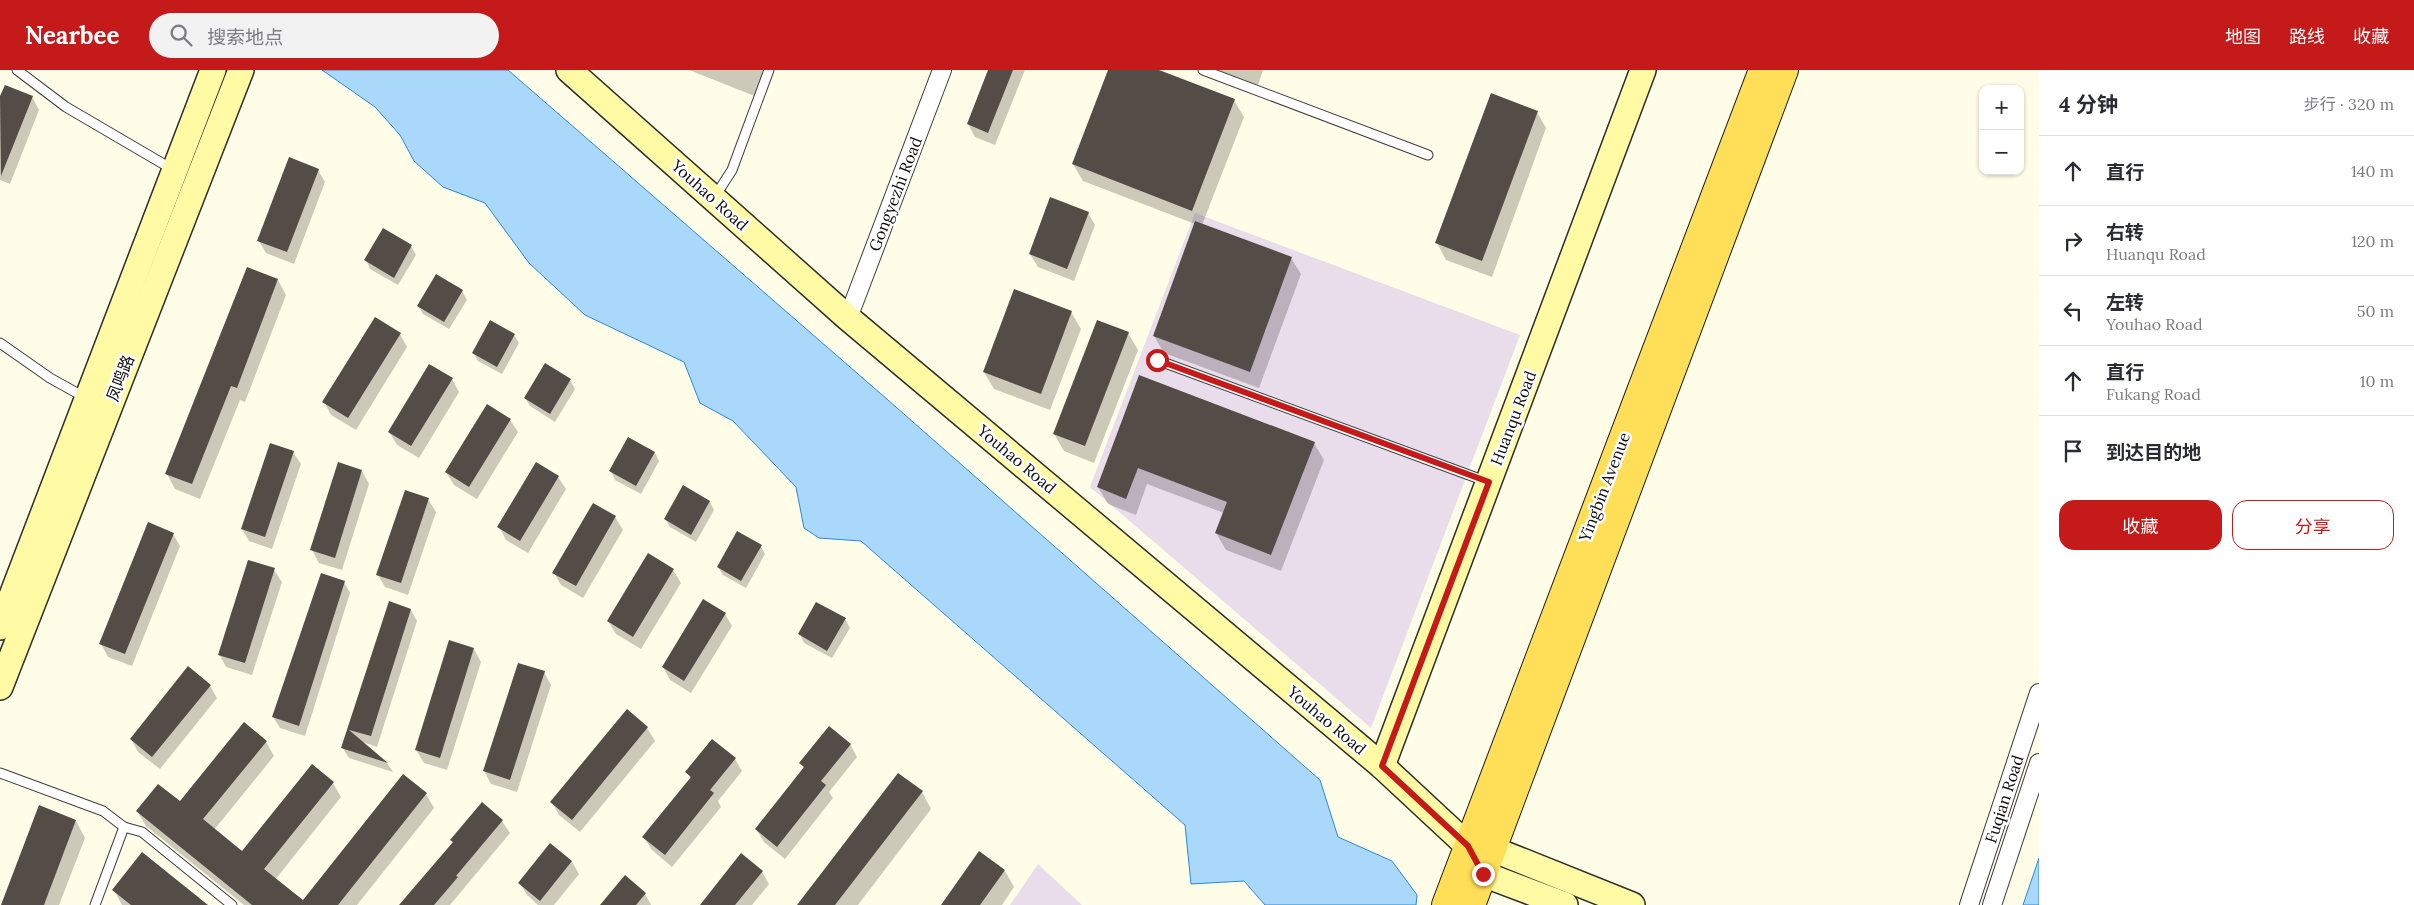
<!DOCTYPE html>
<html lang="zh">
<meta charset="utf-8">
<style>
body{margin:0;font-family:Lora,"Noto Sans SC",serif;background:#f2f2f3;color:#2b2b33}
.controls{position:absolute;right:15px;top:15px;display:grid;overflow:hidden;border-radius:10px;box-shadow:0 1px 4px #0004}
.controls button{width:45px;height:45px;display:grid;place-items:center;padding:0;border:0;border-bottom:1px solid #e1e1e2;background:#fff;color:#2b2b33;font:25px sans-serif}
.stop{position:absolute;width:15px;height:15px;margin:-11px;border:4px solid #c41a19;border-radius:50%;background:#fff}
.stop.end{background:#c41a19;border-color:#fff;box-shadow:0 1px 5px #0008}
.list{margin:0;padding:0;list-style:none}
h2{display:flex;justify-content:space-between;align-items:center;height:65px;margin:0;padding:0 20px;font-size:21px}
h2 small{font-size:16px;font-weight:400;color:#7c7c81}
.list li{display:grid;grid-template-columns:32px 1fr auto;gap:15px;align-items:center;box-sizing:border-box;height:70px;padding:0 20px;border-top:1px solid #e1e1e2}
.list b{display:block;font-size:19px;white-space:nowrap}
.list p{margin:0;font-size:16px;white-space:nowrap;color:#7c7c81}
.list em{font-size:16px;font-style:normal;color:#7c7c81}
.actions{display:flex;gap:10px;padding:15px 20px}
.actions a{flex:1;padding:11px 0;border:1px solid #c41a19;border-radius:15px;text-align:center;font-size:18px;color:#c41a19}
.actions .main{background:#c41a19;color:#fff}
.icon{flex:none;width:28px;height:28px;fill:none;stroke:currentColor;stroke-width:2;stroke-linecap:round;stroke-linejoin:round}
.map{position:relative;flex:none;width:2039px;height:835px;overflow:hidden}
header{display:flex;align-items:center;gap:30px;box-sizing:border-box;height:70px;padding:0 25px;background:#c41a19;color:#fff}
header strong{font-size:24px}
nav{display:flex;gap:28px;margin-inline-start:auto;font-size:18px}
.search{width:350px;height:45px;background:#f2f2f3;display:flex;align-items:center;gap:12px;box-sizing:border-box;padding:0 18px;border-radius:28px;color:#7c7c81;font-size:19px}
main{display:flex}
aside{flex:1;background:#fff}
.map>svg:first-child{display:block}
.industrial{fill:#eaddeb}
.water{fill:#a9d8fb;stroke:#2a89d7}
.shadow{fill:#0003}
.building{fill:#544c46}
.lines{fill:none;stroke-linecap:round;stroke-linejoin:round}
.lane-casing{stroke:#3e3e3e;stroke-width:11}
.street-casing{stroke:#3e3e3e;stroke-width:20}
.secondary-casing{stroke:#2d2d2d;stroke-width:28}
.primary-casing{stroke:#1c1c1c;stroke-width:30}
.lane{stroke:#fff;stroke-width:9}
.street{stroke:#fff;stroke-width:18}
.secondary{stroke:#fffaa3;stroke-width:25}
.primary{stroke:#ffdf58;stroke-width:28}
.route{stroke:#c41a19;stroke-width:6}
.labels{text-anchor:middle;stroke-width:5;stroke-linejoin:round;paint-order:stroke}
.street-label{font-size:16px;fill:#0b0b0b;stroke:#fff}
</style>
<header>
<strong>Nearbee</strong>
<div class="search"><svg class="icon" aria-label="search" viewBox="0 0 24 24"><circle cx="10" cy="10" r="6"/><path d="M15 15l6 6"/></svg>搜索地点</div>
<nav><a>地图</a><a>路线</a><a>收藏</a></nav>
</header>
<main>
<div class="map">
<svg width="2039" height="835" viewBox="0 0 2039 835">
<rect width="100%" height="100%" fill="#fffce8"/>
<g class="industrial">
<path d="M1195,143L1520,265L1371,658L1090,417Z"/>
<path d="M1038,794L1082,835H1010Z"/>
</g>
<g class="water">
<path d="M322,0H508L888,330L1320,710L1338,767L1392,791L1417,825L1416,835H1265L1244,811L1191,814L1185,755L861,471L819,468L804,458L796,417L733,351L700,333L684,292L585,245L529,193L485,133L443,117L414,91L400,65L375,37Z"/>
<path d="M2039,788V835H2023Z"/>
</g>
<g class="shadow">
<path d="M689,0H768L757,27Z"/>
<path d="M990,0H1025L995,75L975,67L968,54Z"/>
<path d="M1109,0H1156L1234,30L1244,47L1202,155L1291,188L1301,204L1259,318L1164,283L1154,266L1195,154L1083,111L1073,94Z"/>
<path d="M1218,0H1263L1258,15Z"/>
<path d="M5,16L32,27L39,40L10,114L0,110V29Z"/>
<path d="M1537,42L1546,58L1492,207L1446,190L1437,173Z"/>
<path d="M318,100L325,112L294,194L266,183L259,171Z"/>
<path d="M1088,143L1095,155L1074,211L1038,197L1030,184Z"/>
<path d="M411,176L416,185L398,215L370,199L366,190Z"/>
<path d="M278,210L286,225L245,332L240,330L200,429L175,419L167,404Z"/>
<path d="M462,221L467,230L449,259L423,244L418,236Z"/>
<path d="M1071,242L1081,259L1050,340L994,319L984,302Z"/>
<path d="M1128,263L1138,280L1094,393L1064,381L1054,364Z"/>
<path d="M400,264L407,277L356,360L331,345L324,332Z"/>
<path d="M514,265L519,273L502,304L478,291L473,283Z"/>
<path d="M545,295L570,310L575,319L555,352L530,336L525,328Z"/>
<path d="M1140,307L1314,373L1324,390L1281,501L1226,480L1216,463L1224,443L1147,414L1136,445L1108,434L1098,417Z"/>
<path d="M452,309L459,322L419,388L397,375L389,362Z"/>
<path d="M510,350L518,362L477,429L454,415L446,402Z"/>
<path d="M629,369L655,383L659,391L641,424L615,410L611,401Z"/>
<path d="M293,382L301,394L272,479L249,471L242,459Z"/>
<path d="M362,401L369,414L342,500L319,493L312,480Z"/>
<path d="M558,407L566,419L528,483L506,470L499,457Z"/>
<path d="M428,429L436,442L408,525L385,517L378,505Z"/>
<path d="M710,432L714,440L696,472L670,457L665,449Z"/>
<path d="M615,447L623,460L583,528L561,515L554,503Z"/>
<path d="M173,464L180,476L132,596L108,587L101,574Z"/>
<path d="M761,476L765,484L746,518L723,505L718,497Z"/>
<path d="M274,500L282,512L252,605L226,597L219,584Z"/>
<path d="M673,500L681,513L641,579L616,564L608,551Z"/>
<path d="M344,512L350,523L305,666L280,658L273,647Z"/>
<path d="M390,533L411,540L417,551L377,677L362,672L387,693L393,702L349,688L342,677Z"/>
<path d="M725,544L732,556L691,623L670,610L663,597Z"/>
<path d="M845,549L850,558L832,588L804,573L800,564Z"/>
<path d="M474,579L481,592L447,700L424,693L416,680Z"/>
<path d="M544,602L551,615L517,722L491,714L484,701Z"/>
<path d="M210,616L217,628L160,699L138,682L131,669Z"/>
<path d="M627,641L647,658L655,671L580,762L559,745L552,732Z"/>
<path d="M266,672L274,686L214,760L242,783L312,696L333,713L341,727L275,810L303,832L426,724L434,738L357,835H244L146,756L137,741L180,733Z"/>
<path d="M850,674L857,687L829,722L833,728L785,789L764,772L756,759L804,699L801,694Z"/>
<path d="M735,689L742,701L718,731L721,737L672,797L651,779L644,767L691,709L687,702Z"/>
<path d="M922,722L931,739L858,835H798Z"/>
<path d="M76,751L85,768L59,835H2Z"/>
<path d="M502,751L510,763L450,835H400L453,773L451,770Z"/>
<path d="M572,792L579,804L554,835H538L527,825L520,813Z"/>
<path d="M1005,801L1014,817L1002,835H942Z"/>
<path d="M762,802L769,814L752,835H702Z"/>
<path d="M114,820L206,835H122Z"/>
<path d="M645,824L651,835H601Z"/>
</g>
<g class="building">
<path d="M988,0H1013L988,63L967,54Z"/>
<path d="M1108,0H1159L1235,29L1192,141L1072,94Z"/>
<path d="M5,15L33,26L1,106L0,26Z"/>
<path d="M1491,23L1538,41L1482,191L1435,173Z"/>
<path d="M289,87L319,99L287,182L257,171Z"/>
<path d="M1050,127L1089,142L1067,199L1029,184Z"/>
<path d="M1195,151L1292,187L1250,302L1153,266Z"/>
<path d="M383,158L412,175L394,208L364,190Z"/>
<path d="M247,197L278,209L237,318L231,316L192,414L165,404Z"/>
<path d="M436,204L463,220L444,252L417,236Z"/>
<path d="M1014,219L1072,241L1041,324L983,302Z"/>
<path d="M375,247L401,263L348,348L322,332Z"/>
<path d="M490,250L515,264L497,297L472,283Z"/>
<path d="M1097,250L1129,262L1085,376L1053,364Z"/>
<path d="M545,293L571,309L550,344L524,328Z"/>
<path d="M429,294L453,308L411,376L388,362Z"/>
<path d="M1139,305L1315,372L1271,485L1215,463L1227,432L1138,398L1126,429L1097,417Z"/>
<path d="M487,334L511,349L469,417L445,402Z"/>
<path d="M628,367L655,382L636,416L609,401Z"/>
<path d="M270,373L294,381L265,467L241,459Z"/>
<path d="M338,392L362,400L335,488L310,480Z"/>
<path d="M536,392L559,406L520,471L497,457Z"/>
<path d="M683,415L710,431L691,465L664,449Z"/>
<path d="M405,420L429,428L401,513L376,505Z"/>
<path d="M593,433L616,446L576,516L552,503Z"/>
<path d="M148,452L174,463L125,584L99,574Z"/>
<path d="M737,461L762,475L741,511L717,497Z"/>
<path d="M648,483L674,499L633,567L607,551Z"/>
<path d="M248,490L275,498L245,593L218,585Z"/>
<path d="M321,503L345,511L299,656L272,647Z"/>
<path d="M703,529L726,543L684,611L662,597Z"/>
<path d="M389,531L411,539L371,666L349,660L388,693L341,678Z"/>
<path d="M816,532L846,548L827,581L798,564Z"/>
<path d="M449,570L474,578L440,688L415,680Z"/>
<path d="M518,593L545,601L510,710L483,701Z"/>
<path d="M188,596L211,615L152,687L130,669Z"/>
<path d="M627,639L648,657L572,750L550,732Z"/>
<path d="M244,652L267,671L203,749L242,781L312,694L334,712L264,799L303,830L403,704L427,723L338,835H252L136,741L158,714L180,731Z"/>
<path d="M829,656L851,674L821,711L826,715L777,777L755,759L804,697L799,693Z"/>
<path d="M712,669L736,688L710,720L714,723L665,785L642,767L691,707L685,702Z"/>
<path d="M898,703L923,721L835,835H797Z"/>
<path d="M482,732L503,750L456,806L458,807L434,835H399L453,772L450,770Z"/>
<path d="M39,735L76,750L44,835H1Z"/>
<path d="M550,773L572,791L540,831L518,813Z"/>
<path d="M979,781L1005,800L980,835H941Z"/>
<path d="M142,782L208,835H131L112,820Z"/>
<path d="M741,783L763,801L735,835H700Z"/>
<path d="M625,805L646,823L636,835H600Z"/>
</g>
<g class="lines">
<g class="lane-casing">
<g id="lane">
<path d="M17,0L66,37L172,99"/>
<path d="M1203,0L1428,85"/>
<path d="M714,128L732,100L769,0"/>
<path d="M0,273L50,308L86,328"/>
<path d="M1157,290L1488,412"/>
<path d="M0,703L103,741L124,757L142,762L232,835"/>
<path d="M95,835L124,757"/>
</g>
</g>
<g class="street-casing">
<g id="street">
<path d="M848,248L942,0"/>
<path d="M1969,835L2039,623"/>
<path d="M1992,835L2039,693"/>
</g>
</g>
<g class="secondary-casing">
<g id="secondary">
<path d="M569,0L848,248L1382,696L1468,776L1483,804L1565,835"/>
<path d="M0,557L213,0"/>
<path d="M0,617L241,0"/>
<path d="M1382,696L1643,0"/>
<path d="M1473,777L1492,779L1632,835"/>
</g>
</g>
<g class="primary-casing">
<g id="primary">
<path d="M1446,835L1763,0"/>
<path d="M1471,835L1784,0"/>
</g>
</g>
<use href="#lane" class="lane"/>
<use href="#street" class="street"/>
<use href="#secondary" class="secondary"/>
<use href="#primary" class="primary"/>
</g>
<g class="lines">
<path class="route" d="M1157,290L1489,412L1382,696L1468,776L1483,804"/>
</g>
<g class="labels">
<g class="street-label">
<text transform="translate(895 124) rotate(-69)" y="6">Gongyezhi Road</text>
<text transform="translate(710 125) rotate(42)" y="6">Youhao Road</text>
<text transform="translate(120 308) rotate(-69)" y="6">凤鸣路</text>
<text transform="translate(1513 348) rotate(-69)" y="6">Huanqu Road</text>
<text transform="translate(1017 389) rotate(40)" y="6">Youhao Road</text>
<text transform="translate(1604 417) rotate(-69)" y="6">Yingbin Avenue</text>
<text transform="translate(1327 650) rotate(40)" y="6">Youhao Road</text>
<text transform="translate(2004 729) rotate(-72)" y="6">Fuqian Road</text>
</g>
</g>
</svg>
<div class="controls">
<button>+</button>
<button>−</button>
</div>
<div class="stop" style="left:1157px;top:290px"></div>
<div class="stop end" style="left:1483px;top:804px"></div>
</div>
<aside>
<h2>4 分钟<small>步行 · 320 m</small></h2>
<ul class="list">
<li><svg class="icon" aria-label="ahead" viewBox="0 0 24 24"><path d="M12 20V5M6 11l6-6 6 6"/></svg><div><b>直行</b></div><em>140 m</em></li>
<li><svg class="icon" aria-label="right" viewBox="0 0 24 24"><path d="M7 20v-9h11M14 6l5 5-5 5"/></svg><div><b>右转</b><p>Huanqu Road</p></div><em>120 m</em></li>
<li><svg class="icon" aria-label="left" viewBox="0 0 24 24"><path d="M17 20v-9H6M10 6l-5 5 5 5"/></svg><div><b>左转</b><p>Youhao Road</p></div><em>50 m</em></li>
<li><svg class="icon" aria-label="ahead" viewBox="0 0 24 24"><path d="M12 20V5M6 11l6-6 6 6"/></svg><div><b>直行</b><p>Fukang Road</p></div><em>10 m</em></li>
<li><svg class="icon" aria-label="arrive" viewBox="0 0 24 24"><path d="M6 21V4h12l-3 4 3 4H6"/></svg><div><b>到达目的地</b></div></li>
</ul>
<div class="actions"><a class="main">收藏</a><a>分享</a></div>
</aside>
</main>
